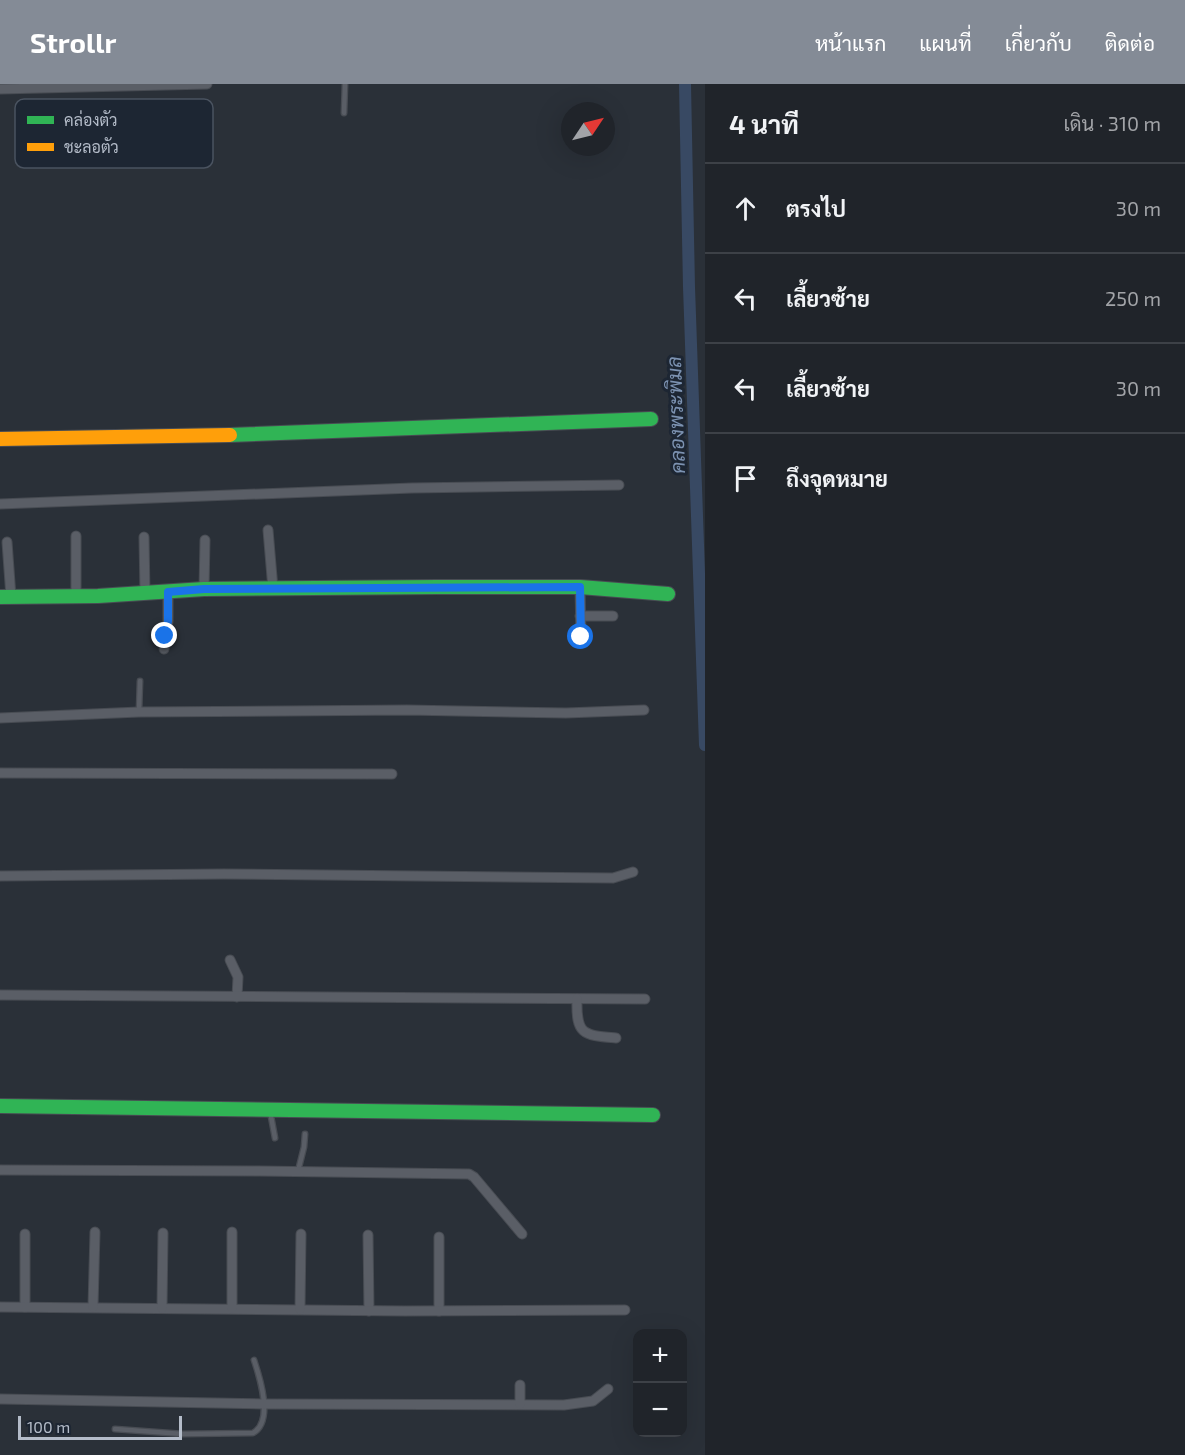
<!DOCTYPE html>
<html lang="th">
<meta charset="utf-8">
<style>
body{margin:0;font-family:"Exo 2",Sarabun,sans-serif;background:#282c32;color:#f1f3f6}
.controls{position:absolute;right:18px;bottom:18px;display:grid;overflow:hidden;border-radius:12px;box-shadow:0 6px 24px #0002}
.controls button{width:54px;height:54px;display:grid;place-items:center;padding:0;border:0;border-bottom:2px solid #3d4147;background:#20242a;color:#f1f3f6;font:30px sans-serif}
.compass{position:absolute;left:561px;top:18px;width:54px;height:54px;border-radius:50%;background:#20242a;box-shadow:0 6px 24px #0002;rotate:55deg}
.scale{position:absolute;left:18px;bottom:15px;width:164px;box-sizing:border-box;padding-left:6px;border:3px solid #b4bcc9;border-top:0;font-size:16px;line-height:21px;white-space:nowrap;color:#b4bcc9;-webkit-text-stroke:4px #1d2633;paint-order:stroke}
.stop{position:absolute;width:18px;height:18px;margin:-14px;border:4px solid #1a73e8;border-radius:50%;background:#fff}
.stop.end{background:#1a73e8;border-color:#fff;box-shadow:0 2px 6px #0008}
.list{margin:0;padding:0;list-style:none}
h2{display:flex;justify-content:space-between;align-items:center;height:78px;margin:0;padding:0 24px;font-size:26px}
h2 small{font-size:20px;font-weight:400;color:#a2a4a8}
.list li{display:grid;grid-template-columns:39px 1fr auto;gap:18px;align-items:center;box-sizing:border-box;height:90px;padding:0 24px;border-top:2px solid #3d4147}
.list b{display:block;font-size:22px;white-space:nowrap}
.list em{font-size:20px;font-style:normal;color:#a2a4a8}
.icon{flex:none;width:33px;height:33px;fill:none;stroke:currentColor;stroke-width:2;stroke-linecap:round;stroke-linejoin:round}
.map{position:relative;flex:none;width:705px;height:1371px;overflow:hidden}
header{display:flex;align-items:center;gap:36px;box-sizing:border-box;height:84px;padding:0 30px;background:#848b96;color:#fff}
header strong{font-size:28px}
nav{display:flex;gap:33px;margin-inline-start:auto;font-size:21px}
main{display:flex}
aside{flex:1;background:#20242a}
.map>svg:first-child{display:block}
.lines{fill:none;stroke-linecap:round;stroke-linejoin:round}
.canal{stroke:#384963;stroke-width:12}
.lane-casing{stroke:#484c53;stroke-width:7}
.street-casing{stroke:#484c53;stroke-width:11}
.fast-casing{stroke:#484c53;stroke-width:16}
.slow-casing{stroke:#484c53;stroke-width:16}
.lane{stroke:#5a5e66;stroke-width:4.5}
.street{stroke:#5a5e66;stroke-width:9}
.fast{stroke:#30b455;stroke-width:14}
.slow{stroke:#ff9f0a;stroke-width:14}
.route{stroke:#1a73e8;stroke-width:8}
.labels{text-anchor:middle;stroke-width:6;stroke-linejoin:round;paint-order:stroke}
.water-label{font-size:20px;font-style:italic;fill:#7c92b1;stroke:#1d2633}
.key{fill:#1d2633;stroke:#4a5360;stroke-width:1.5}
.key-label{font-size:16px;fill:#b4bcc9}
</style>
<header>
<strong>Strollr</strong>
<nav><a>หน้าแรก</a><a>แผนที่</a><a>เกี่ยวกับ</a><a>ติดต่อ</a></nav>
</header>
<main>
<div class="map">
<svg width="705" height="1371" viewBox="0 0 705 1371">
<rect width="100%" height="100%" fill="#2a3038"/>
<g class="lines">
<path class="canal" d="M685,0L689,203L705,661"/>
<g class="lane-casing">
<g id="lane">
<path d="M344,29L345,0"/>
<path d="M139,627L140,597"/>
<path d="M270,1027L275,1054"/>
<path d="M298,1087L304,1063L305,1050"/>
<path d="M115,1345L183,1350L253,1349C274,1337 260,1294 254,1276"/>
</g>
</g>
<g class="street-casing">
<g id="street">
<path d="M0,5L207,0"/>
<path d="M0,420L412,404L619,401"/>
<path d="M268,446L273,505"/>
<path d="M144,453L145,510"/>
<path d="M7,458L11,513"/>
<path d="M580,503L581,553"/>
<path d="M204,505L205,456"/>
<path d="M76,512V452"/>
<path d="M580,532H613"/>
<path d="M164,565L168,537V508"/>
<path d="M0,634L139,628L407,626L566,629L644,626"/>
<path d="M0,689L392,690"/>
<path d="M0,792L224,790L613,794L633,788"/>
<path d="M230,876L238,893L237,913"/>
<path d="M0,911L645,915"/>
<path d="M577,915C576,951 583,951 616,954"/>
<path d="M0,1086L259,1087L469,1090L474,1093L522,1150"/>
<path d="M25,1150V1223"/>
<path d="M368,1151L369,1227"/>
<path d="M439,1153V1227"/>
<path d="M0,1223L405,1227L625,1226"/>
<path d="M93,1223L95,1148"/>
<path d="M162,1224L163,1149"/>
<path d="M232,1224V1148"/>
<path d="M300,1225L301,1150"/>
<path d="M0,1315L264,1320L564,1321L593,1317L608,1305"/>
<path d="M520,1320V1301"/>
</g>
</g>
<g class="fast-casing">
<g id="fast">
<path d="M230,351L651,335"/>
<path d="M0,513L98,512L204,505L437,503H580L668,510"/>
<path d="M0,1022L653,1031"/>
</g>
</g>
<g class="slow-casing">
<path id="slow" d="M0,355L230,351"/>
</g>
<use href="#lane" class="lane"/>
<use href="#street" class="street"/>
<use href="#fast" class="fast"/>
<use href="#slow" class="slow"/>
</g>
<g class="lines">
<path class="route" d="M165,552L168,537V508L204,505L580,503L581,553"/>
</g>
<g class="labels">
<g class="water-label">
<text transform="translate(676 331) rotate(-92)" y="7">คลองพระพิมล</text>
</g>
</g>
<rect x="15" y="15" width="198" height="69" rx="9" class="key"/>
<rect x="27" y="32" width="27" height="8" fill="#30b455"/>
<rect x="27" y="59" width="27" height="8" fill="#ff9f0a"/>
<g class="key-label">
<text x="64" y="42">คล่องตัว</text>
<text x="64" y="69">ชะลอตัว</text>
</g>
</svg>
<div class="controls">
<button>+</button>
<button>−</button>
</div>
<svg class="compass" viewBox="-18 -18 36 36"><path d="M0-13l5 13h-10z" fill="#e53935"/><path d="M0 13l5-13h-10z" fill="#a2a4a8"/></svg>
<div class="scale">100 m</div>
<div class="stop" style="left:581px;top:553px"></div>
<div class="stop end" style="left:165px;top:552px"></div>
</div>
<aside>
<h2>4 นาที<small>เดิน · 310 m</small></h2>
<ul class="list">
<li><svg class="icon" aria-label="ahead" viewBox="0 0 24 24"><path d="M12 20V5M6 11l6-6 6 6"/></svg><div><b>ตรงไป</b></div><em>30 m</em></li>
<li><svg class="icon" aria-label="left" viewBox="0 0 24 24"><path d="M17 20v-9H6M10 6l-5 5 5 5"/></svg><div><b>เลี้ยวซ้าย</b></div><em>250 m</em></li>
<li><svg class="icon" aria-label="left" viewBox="0 0 24 24"><path d="M17 20v-9H6M10 6l-5 5 5 5"/></svg><div><b>เลี้ยวซ้าย</b></div><em>30 m</em></li>
<li><svg class="icon" aria-label="arrive" viewBox="0 0 24 24"><path d="M6 21V4h12l-3 4 3 4H6"/></svg><div><b>ถึงจุดหมาย</b></div></li>
</ul>
</aside>
</main>
